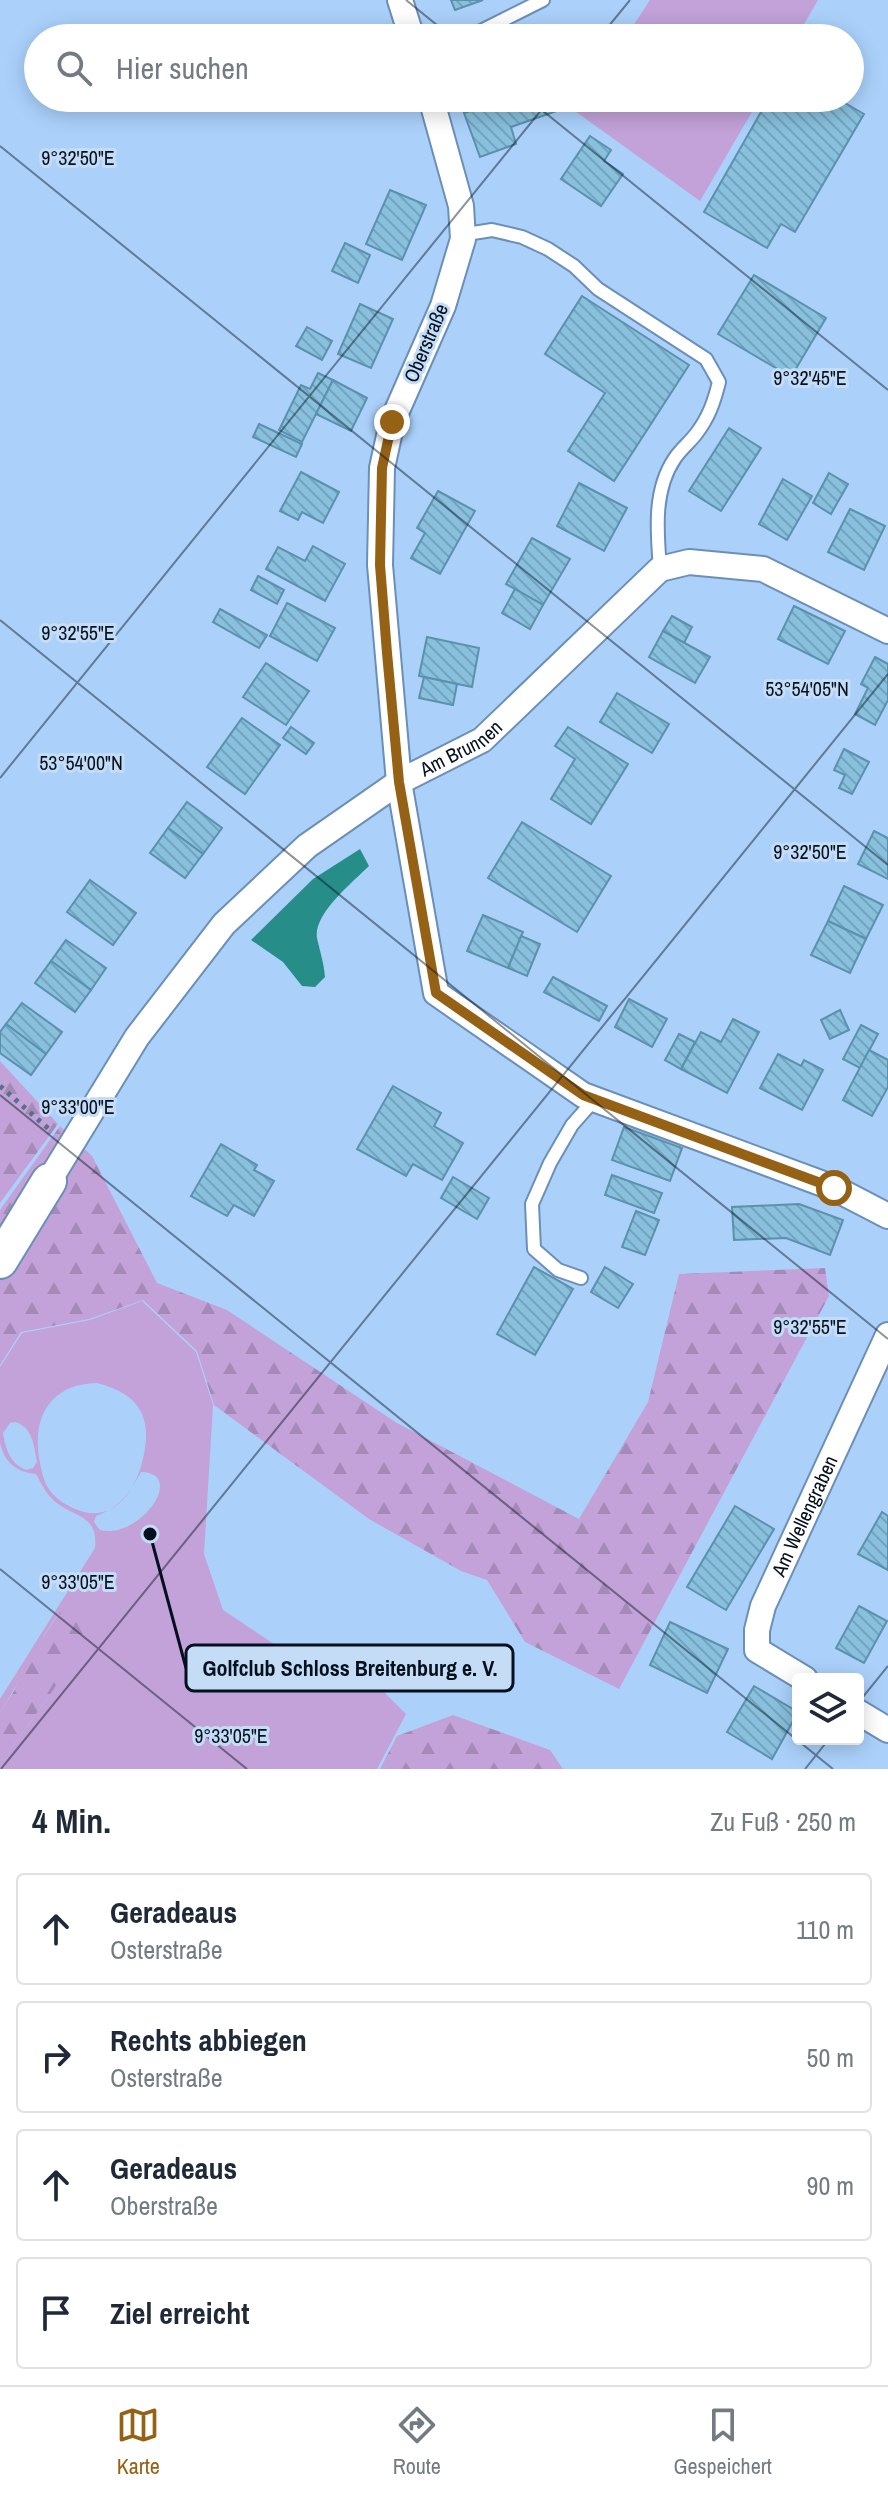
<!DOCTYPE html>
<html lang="de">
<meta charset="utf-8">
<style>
body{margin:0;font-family:"Archivo Narrow",sans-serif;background:#f6f6f7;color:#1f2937}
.controls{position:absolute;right:24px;bottom:24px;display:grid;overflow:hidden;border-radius:8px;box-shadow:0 4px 20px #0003}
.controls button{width:72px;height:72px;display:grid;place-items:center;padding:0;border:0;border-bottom:2px solid #e0e1e3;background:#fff;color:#1f2937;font:40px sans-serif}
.stop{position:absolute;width:24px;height:24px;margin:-18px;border:6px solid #956215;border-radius:50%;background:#fff}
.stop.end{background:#956215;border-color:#fff;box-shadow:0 2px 8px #0008}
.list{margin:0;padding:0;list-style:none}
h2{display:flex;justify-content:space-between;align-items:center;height:104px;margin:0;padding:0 32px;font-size:34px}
h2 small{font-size:26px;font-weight:400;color:#747a83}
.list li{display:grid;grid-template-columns:52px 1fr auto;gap:24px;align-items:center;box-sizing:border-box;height:112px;margin:0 16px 16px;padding:0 16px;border:2px solid #e0e1e3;border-radius:8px}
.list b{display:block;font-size:30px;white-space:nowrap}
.list p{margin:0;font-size:26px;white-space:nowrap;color:#747a83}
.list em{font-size:26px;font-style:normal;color:#747a83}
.icon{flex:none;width:44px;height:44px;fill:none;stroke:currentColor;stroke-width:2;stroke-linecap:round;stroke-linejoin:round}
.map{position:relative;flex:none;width:888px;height:1769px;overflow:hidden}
.search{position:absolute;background:#fff;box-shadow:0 4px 20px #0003;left:24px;right:24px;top:24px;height:88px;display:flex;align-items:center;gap:20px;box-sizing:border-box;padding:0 28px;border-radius:44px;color:#747a83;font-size:30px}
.sheet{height:616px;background:#fff}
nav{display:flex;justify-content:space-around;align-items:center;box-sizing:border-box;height:112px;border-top:2px solid #e0e1e3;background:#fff;font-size:22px;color:#747a83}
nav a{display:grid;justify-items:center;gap:4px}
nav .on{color:#956215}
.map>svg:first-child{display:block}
.green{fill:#c2a2d8;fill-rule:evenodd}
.forest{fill:url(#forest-firs)}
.water{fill:#278d89}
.building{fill:url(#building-back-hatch);stroke:#5a91ad;stroke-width:2}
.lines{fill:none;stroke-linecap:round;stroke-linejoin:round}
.lane-casing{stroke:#6b8fb6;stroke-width:16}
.street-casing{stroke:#6b8fb6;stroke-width:28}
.secondary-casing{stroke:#6b8fb6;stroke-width:38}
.path{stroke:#57708c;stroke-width:5;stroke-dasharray:4 6;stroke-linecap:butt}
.lane{stroke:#fff;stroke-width:12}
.street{stroke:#fff;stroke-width:24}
.secondary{stroke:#fff;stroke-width:34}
.route{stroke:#956215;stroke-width:10}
.ticks{fill:none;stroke:#04101e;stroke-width:2;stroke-opacity:0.45}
.labels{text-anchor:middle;stroke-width:6;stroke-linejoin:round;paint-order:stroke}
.street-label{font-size:20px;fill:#04101e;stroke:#c5dcf6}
.ticks-label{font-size:20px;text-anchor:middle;fill:#04101e;stroke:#c5dcf6;stroke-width:6;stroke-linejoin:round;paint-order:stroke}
.leader{fill:none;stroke:#04101e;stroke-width:3}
.callout-dot{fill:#04101e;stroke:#c5dcf6;stroke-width:3}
.callout{fill:#c5dcf6;stroke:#04101e;stroke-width:3}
.callout-label{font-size:22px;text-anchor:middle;font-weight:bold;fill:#04101e}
</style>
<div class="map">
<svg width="888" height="1769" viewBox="0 0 888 1769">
<defs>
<pattern id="forest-firs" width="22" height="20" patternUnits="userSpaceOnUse" patternTransform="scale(2)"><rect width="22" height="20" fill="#c2a2d8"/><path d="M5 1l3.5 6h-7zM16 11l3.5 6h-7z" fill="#a58ab9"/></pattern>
<pattern id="building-back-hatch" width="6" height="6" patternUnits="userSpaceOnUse" patternTransform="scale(2)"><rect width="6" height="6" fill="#88c0dd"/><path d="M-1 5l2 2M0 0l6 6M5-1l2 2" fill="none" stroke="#74a4bd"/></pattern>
</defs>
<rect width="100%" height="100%" fill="#abd1fb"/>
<g class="green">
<path d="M650,0H818L796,38H625Z"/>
<path d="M584,98H760L700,201L575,111Z"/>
<path d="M142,1301L196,1352L213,1405L204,1554L223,1610L301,1662L363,1671L406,1714L377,1769H4L10,1750L52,1692L61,1610C37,1642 22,1679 0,1712V1699L95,1548C98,1517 79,1518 58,1504C47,1496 42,1485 36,1474C16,1472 5,1463 0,1443V1367L22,1333L90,1320ZM97,1383C131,1392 151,1409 145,1448C140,1483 118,1527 75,1509C64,1504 53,1497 47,1486C43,1479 42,1471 40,1463C31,1419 49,1384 97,1383ZM15,1422C33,1427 34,1446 37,1462L33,1468L26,1470C10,1463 6,1450 3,1433L10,1423ZM141,1472C187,1473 140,1540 100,1530L94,1522L96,1516C120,1507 129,1494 141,1472Z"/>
</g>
<g class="forest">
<path d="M0,1061L58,1124L0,1203Z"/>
<path d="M60,1126L92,1156L157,1283L227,1310L397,1423L579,1519L648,1402L679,1274L825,1268L829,1296L619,1689L525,1642L487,1580L461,1571L369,1519L214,1405L197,1351L143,1300L89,1319L21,1332L0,1365V1210Z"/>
<path d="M61,1610C76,1610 83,1619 86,1633L52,1692L10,1750L4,1769H0V1712L14,1691L25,1665Z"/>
<path d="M453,1715L550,1750L563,1769H380L397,1736Z"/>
</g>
<path class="water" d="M360,849L369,866C353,882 313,914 317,938C320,952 324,963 325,977L315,987L302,986L283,962L251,940L313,879Z"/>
<g class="building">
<path d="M451,0H483L455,10Z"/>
<path d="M490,98H568L571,106L511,127L516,144L480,157L464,113L492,104Z"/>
<path d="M769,98H836L864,114L795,232L781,224L767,248L704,212Z"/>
<path d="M590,136L611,150L604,161L623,174L601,206L561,179Z"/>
<path d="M390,190L426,205L402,260L366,244Z"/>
<path d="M345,243L370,255L358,283L332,271Z"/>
<path d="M754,275L826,318L791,377L718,334Z"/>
<path d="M582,296L689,365L614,481L568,451L605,393L545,354Z"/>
<path d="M360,304L393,319L371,368L338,354Z"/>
<path d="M307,327L332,341L322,360L296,346Z"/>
<path d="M318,373L333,380L302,442L279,430L301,385L310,389Z"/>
<path d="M333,380L367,398L351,431L316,414Z"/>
<path d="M259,424L302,444L296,457L253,437Z"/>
<path d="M729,428L761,448L721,511L689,491Z"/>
<path d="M301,472L339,492L323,523L302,512L298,520L280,511Z"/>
<path d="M829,473L848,484L831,514L813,503Z"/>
<path d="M783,479L812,496L787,540L759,524Z"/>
<path d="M579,483L627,508L604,551L557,526Z"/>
<path d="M438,491L475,511L440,574L411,558L425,533L417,528Z"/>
<path d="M850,509L885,526L864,570L828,552Z"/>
<path d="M532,538L570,559L543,605L506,584Z"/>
<path d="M313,546L345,564L325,601L266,569L278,547L305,561Z"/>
<path d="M258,576L284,590L277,604L251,590Z"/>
<path d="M515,589L543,605L530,629L502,613Z"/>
<path d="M287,603L335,628L317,661L270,636Z"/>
<path d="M794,606L845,631L828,664L778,639Z"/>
<path d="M220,609L267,635L259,648L213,622Z"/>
<path d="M672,616L692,627L684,643L663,631Z"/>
<path d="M663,631L710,657L695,683L649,657Z"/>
<path d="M427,637L479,648L472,687L419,676Z"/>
<path d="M875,657L888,664V700L875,725L855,714L868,688L861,684Z"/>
<path d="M266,663L309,691L286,725L243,697Z"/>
<path d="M424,677L457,684L453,705L419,698Z"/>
<path d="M617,693L669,724L652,753L600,722Z"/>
<path d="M242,718L280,745L245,794L207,767Z"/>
<path d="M291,727L314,743L306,754L283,738Z"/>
<path d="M568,727L628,764L591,824L551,799L575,759L555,746Z"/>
<path d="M844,749L869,762L852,794L839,788L845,775L834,770Z"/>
<path d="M187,802L222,828L203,854L168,828Z"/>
<path d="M522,822L611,876L577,932L488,878Z"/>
<path d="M168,828L203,854L185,878L150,853Z"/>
<path d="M874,831L888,838V879L858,864Z"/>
<path d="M90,880L136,913L113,945L67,912Z"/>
<path d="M844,886L883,905L866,939L828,921Z"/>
<path d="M483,915L523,932L508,968L467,951Z"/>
<path d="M828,921L866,939L850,973L811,955Z"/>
<path d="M521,936L540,944L527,976L508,968Z"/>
<path d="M66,940L106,968L91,990L51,961Z"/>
<path d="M51,961L91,990L75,1012L35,983Z"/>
<path d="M553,977L607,1006L599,1021L544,992Z"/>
<path d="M629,999L667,1019L652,1047L615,1027Z"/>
<path d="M22,1003L62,1032L46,1054L6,1024Z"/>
<path d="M840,1010L849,1030L830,1039L821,1020Z"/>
<path d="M733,1019L759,1032L727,1093L681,1069L701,1032L721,1042Z"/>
<path d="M6,1024L46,1054L31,1075L0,1053V1032Z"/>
<path d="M861,1025L878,1034L860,1068L843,1059Z"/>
<path d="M679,1034L695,1042L681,1069L665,1060Z"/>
<path d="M869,1050L888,1060V1087L872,1116L843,1100Z"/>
<path d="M778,1054L801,1066L804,1060L823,1070L802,1110L760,1088Z"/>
<path d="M393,1086L441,1113L434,1126L463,1143L442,1180L413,1164L406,1176L357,1149Z"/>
<path d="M624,1127L682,1148L670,1181L612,1160Z"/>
<path d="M221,1144L257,1165L254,1170L274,1181L254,1216L234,1205L227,1216L191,1196Z"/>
<path d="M612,1175L662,1193L654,1213L605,1195Z"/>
<path d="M453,1177L489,1198L477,1219L441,1198Z"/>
<path d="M799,1204L843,1220L830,1255L786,1238L734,1240L732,1207Z"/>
<path d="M636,1211L659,1220L645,1255L622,1247Z"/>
<path d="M534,1267L573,1289L535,1355L497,1334Z"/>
<path d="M605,1267L633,1284L618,1308L591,1292Z"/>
<path d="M735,1506L774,1529L726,1610L687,1587Z"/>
<path d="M882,1512L888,1516V1570L858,1554Z"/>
<path d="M859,1606L887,1621L864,1663L836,1648Z"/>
<path d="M670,1622L728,1649L707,1693L650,1665Z"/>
<path d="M754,1686L798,1712L772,1759L727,1732Z"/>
</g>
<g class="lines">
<g class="lane-casing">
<g id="lane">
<path d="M467,38L543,0"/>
<path d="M463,239L473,233L492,230L522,237L548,249L574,266L598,289L706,359L719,382C714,402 709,417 696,434C690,442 681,449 675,458C653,490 657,531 660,569"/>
<path d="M581,1278L558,1270L534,1249L532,1204L550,1163L572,1125L595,1099"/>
</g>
</g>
<g class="street-casing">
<g id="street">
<path d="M400,0L412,38"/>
<path d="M431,98L461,206L463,239L443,306L392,422L382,468L380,565L399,782L436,993L583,1095L834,1188L888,1216"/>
<path id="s1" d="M49,1181L137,1037L224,924L307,846L399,782L482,740L660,569L689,562L763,569L888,631"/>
<path id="s2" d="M805,1679L757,1650V1630L763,1606L888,1335"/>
<path d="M858,1712L888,1730"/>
</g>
</g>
<g class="secondary-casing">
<path id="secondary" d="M0,1261L49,1181"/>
</g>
<path class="path" d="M0,1086L51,1131"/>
<use href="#lane" class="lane"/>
<use href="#street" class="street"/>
<use href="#secondary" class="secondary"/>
</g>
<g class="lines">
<path class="route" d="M392,422L382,468L380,565L387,653L399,782L436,993L583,1095L834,1188"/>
</g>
<path class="ticks" d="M406,0L453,38M599,38L630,0M527,98L888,390M0,146L888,865M0,620L888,1339M0,778L551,98M0,1095L833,1769M0,1569L247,1769M858,1703L888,1666M1,1769L888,674M805,1769L829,1739"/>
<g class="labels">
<g class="street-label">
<text transform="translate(426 343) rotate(-67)" y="7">Oberstraße</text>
<text dy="7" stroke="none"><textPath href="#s1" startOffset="608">Am Brunnen</textPath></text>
<text dy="7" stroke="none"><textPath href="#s2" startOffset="200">Am Wellengraben</textPath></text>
</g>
</g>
<g class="ticks-label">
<text x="78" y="165">9°32'50"E</text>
<text x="810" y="385">9°32'45"E</text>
<text x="78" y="640">9°32'55"E</text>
<text x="807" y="696">53°54'05"N</text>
<text x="81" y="770">53°54'00"N</text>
<text x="810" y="859">9°32'50"E</text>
<text x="78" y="1114">9°33'00"E</text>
<text x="810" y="1334">9°32'55"E</text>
<text x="78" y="1589">9°33'05"E</text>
<text x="231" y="1743">9°33'05"E</text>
</g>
<path class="leader" d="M150 1534L186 1668"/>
<circle class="callout-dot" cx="150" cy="1534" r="8"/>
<rect class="callout" x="186" y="1645" width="327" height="46" rx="8"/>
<g class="callout-label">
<text x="350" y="1676">Golfclub Schloss Breitenburg e. V.</text>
</g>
</svg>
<div class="controls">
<button><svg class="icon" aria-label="layers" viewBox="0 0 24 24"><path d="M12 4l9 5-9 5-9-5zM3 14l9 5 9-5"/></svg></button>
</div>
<div class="stop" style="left:834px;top:1188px"></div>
<div class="stop end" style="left:392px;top:422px"></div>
<div class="search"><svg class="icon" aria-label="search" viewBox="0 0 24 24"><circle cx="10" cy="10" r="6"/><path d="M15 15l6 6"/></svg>Hier suchen</div>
</div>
<section class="sheet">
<h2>4 Min.<small>Zu Fuß · 250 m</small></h2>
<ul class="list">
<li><svg class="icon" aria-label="ahead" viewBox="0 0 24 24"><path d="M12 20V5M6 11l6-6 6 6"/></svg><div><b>Geradeaus</b><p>Osterstraße</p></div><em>110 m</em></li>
<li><svg class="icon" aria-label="right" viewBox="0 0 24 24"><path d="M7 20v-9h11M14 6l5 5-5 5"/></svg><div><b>Rechts abbiegen</b><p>Osterstraße</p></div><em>50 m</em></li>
<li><svg class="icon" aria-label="ahead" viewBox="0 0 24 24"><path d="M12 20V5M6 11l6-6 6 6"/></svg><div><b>Geradeaus</b><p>Oberstraße</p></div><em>90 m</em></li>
<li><svg class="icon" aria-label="arrive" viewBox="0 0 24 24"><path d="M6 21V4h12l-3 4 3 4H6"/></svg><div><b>Ziel erreicht</b></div></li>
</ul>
</section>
<nav>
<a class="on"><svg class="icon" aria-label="map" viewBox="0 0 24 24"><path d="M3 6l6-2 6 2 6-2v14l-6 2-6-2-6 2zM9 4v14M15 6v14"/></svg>Karte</a>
<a><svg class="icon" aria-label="directions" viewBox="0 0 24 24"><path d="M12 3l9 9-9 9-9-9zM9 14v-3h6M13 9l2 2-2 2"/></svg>Route</a>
<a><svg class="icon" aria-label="saved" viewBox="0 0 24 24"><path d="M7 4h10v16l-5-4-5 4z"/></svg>Gespeichert</a>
</nav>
